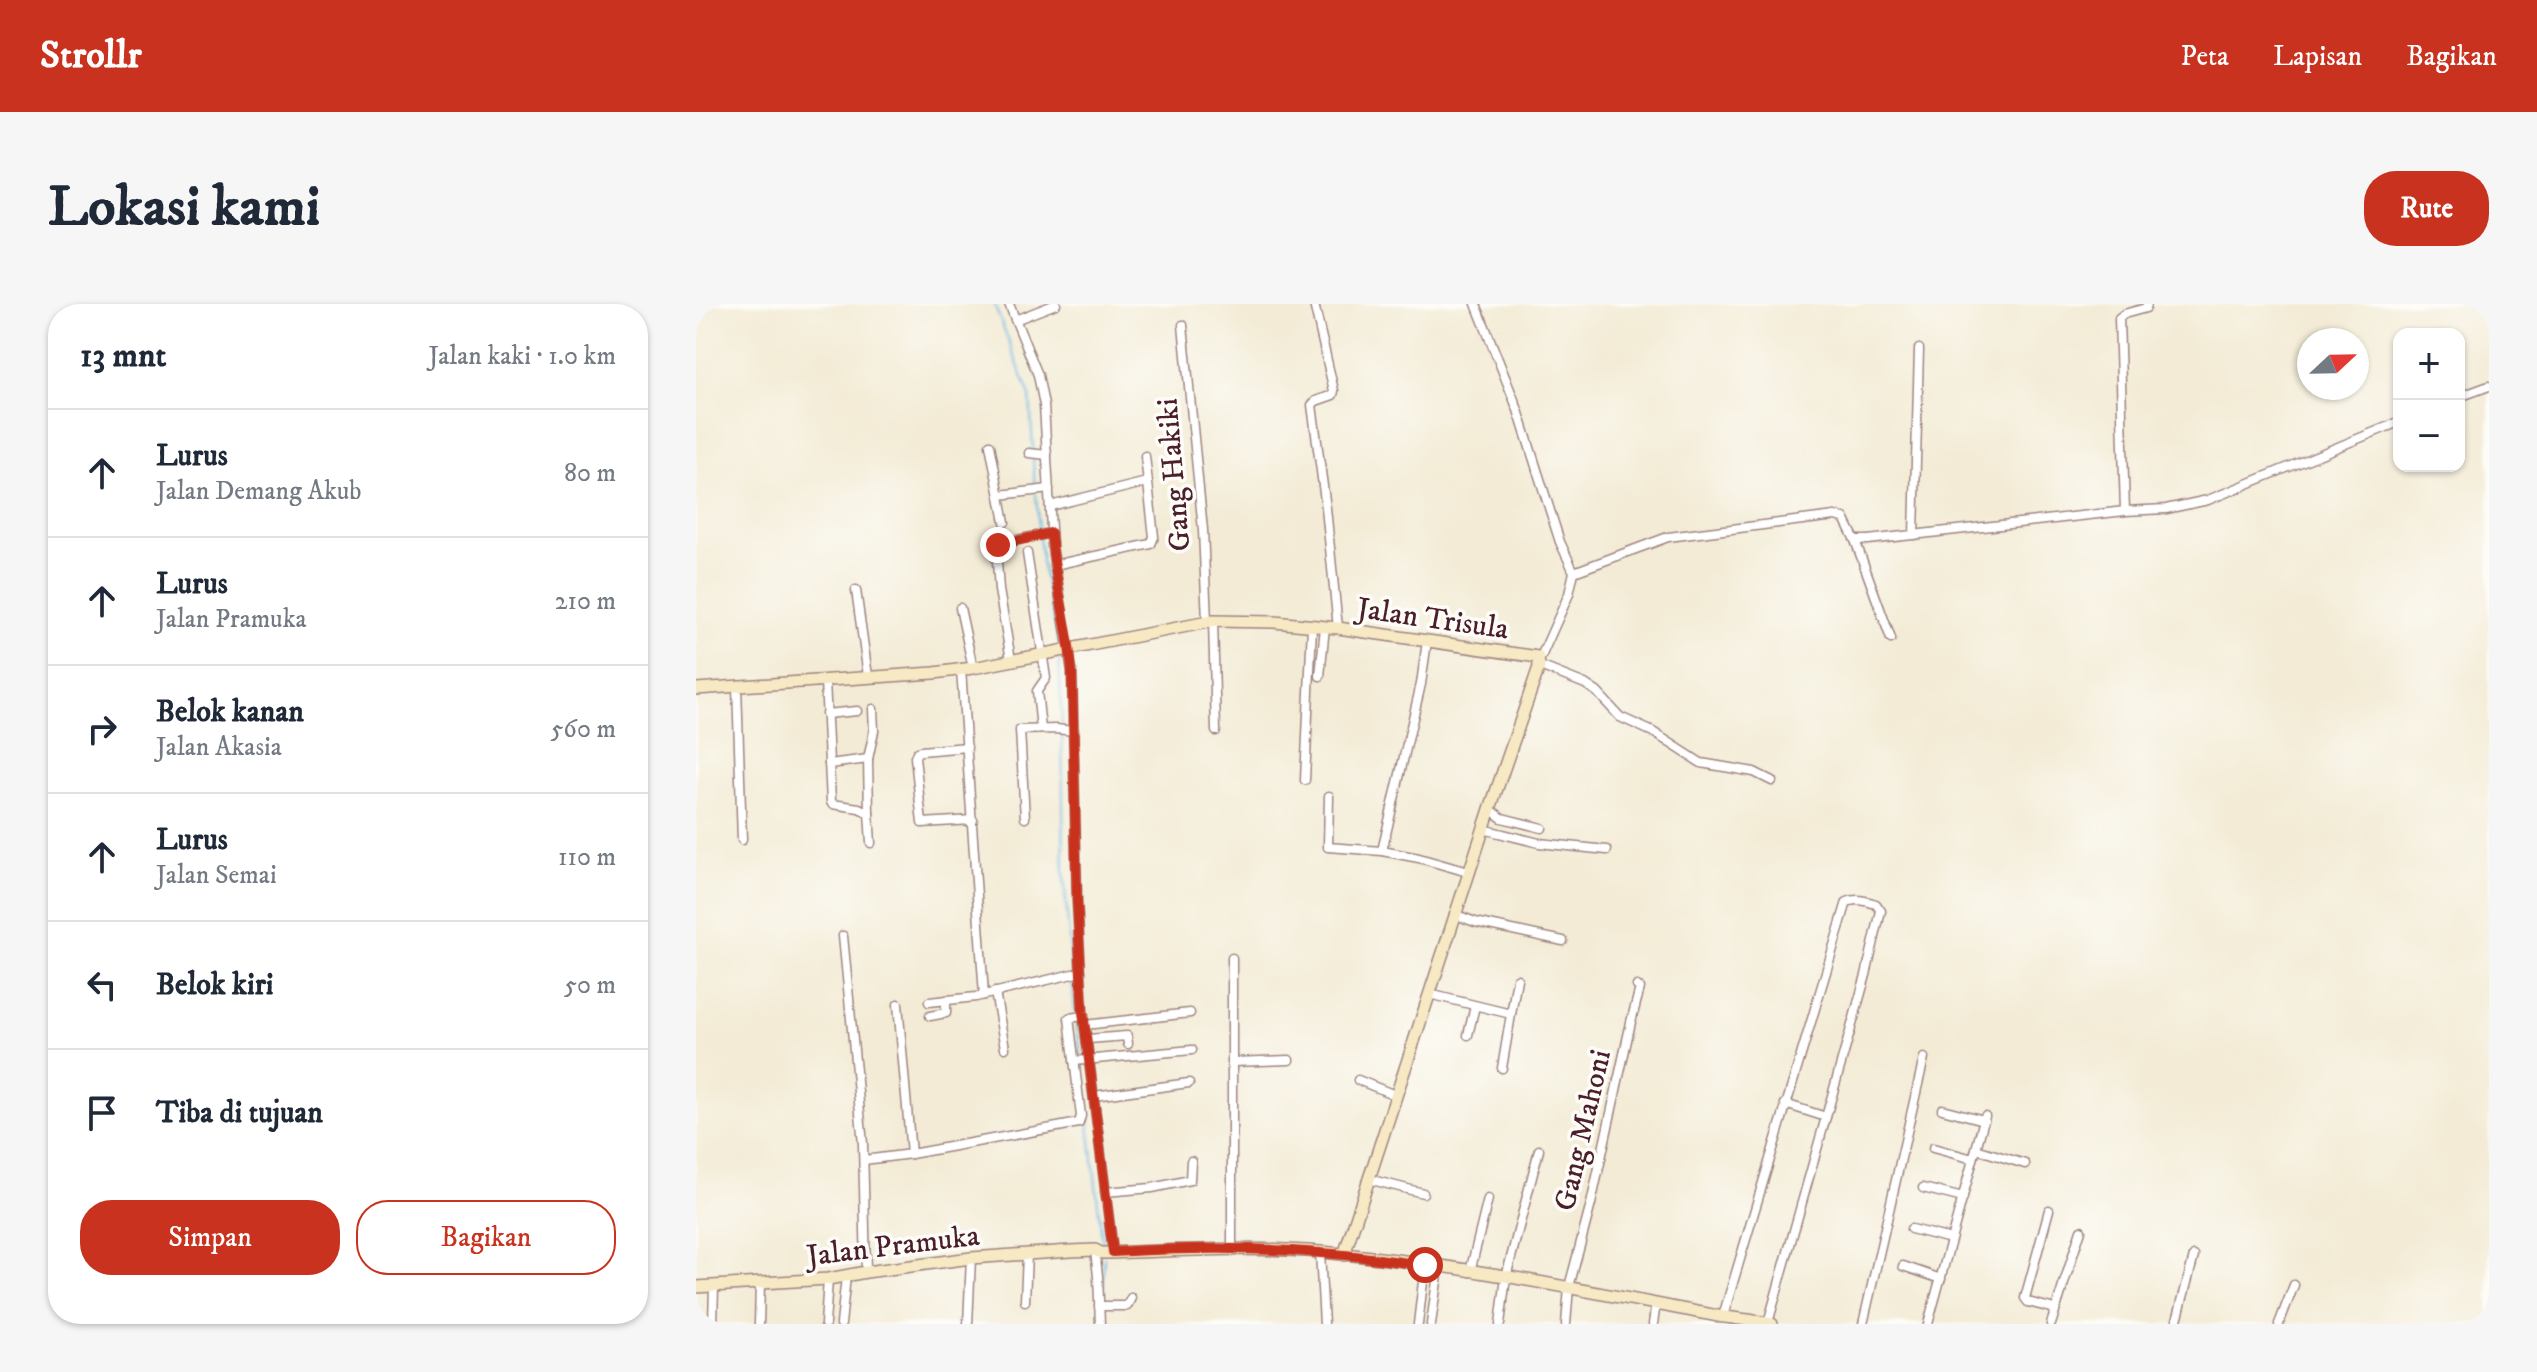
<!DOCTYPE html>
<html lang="id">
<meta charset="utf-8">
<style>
body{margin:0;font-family:"IM FELL DW Pica",serif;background:#f6f6f7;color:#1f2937}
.controls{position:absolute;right:24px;top:24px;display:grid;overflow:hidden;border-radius:16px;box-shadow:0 2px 6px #0004}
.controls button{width:72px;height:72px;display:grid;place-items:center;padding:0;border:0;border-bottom:2px solid #e0e1e3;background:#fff;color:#1f2937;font:40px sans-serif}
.compass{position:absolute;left:1601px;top:24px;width:72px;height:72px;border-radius:50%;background:#fff;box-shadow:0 2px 6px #0004;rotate:68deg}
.stop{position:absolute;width:24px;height:24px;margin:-18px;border:6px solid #c8321e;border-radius:50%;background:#fff}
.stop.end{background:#c8321e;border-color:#fff;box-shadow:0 2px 8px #0008}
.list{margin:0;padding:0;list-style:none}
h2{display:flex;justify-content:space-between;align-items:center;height:104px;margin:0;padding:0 32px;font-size:34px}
h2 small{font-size:26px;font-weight:400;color:#747a83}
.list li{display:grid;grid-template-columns:52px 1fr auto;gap:24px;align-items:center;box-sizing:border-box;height:128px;padding:0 32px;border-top:2px solid #e0e1e3}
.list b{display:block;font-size:30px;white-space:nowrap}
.list p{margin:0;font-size:26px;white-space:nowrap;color:#747a83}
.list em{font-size:26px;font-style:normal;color:#747a83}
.actions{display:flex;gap:16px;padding:24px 32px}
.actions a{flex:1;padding:18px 0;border:2px solid #c8321e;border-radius:32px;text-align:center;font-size:28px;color:#c8321e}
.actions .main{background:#c8321e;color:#fff}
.icon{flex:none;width:44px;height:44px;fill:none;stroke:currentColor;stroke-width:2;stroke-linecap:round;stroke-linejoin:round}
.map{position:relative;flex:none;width:1793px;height:1020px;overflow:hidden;border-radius:32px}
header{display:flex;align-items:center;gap:48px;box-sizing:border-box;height:112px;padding:0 40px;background:#c8321e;color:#fff}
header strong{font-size:38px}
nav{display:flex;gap:44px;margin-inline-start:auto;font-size:28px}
.intro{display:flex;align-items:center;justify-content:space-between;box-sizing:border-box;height:192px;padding:0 48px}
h1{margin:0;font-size:56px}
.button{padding:20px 36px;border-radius:32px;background:#c8321e;color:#fff;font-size:28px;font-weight:700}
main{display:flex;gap:48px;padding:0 48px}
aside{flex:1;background:#fff;border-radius:32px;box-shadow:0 2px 6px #0004}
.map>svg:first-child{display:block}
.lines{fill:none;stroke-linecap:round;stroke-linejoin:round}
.stream{stroke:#66b6e1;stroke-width:2}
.street-casing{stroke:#9e8580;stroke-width:11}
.secondary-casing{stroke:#9e8580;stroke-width:14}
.street{stroke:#fff;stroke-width:8}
.secondary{stroke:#f6e9c3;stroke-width:11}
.route{stroke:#c8321e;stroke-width:10}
.labels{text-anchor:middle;stroke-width:7;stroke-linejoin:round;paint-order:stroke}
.street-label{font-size:30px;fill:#4a1f2b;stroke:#fdfcf7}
</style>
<header>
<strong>Strollr</strong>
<nav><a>Peta</a><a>Lapisan</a><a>Bagikan</a></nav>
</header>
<div class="intro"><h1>Lokasi kami</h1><a class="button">Rute</a></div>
<main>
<aside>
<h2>13 mnt<small>Jalan kaki · 1.0 km</small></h2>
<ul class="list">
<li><svg class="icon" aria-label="ahead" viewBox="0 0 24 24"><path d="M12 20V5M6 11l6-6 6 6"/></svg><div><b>Lurus</b><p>Jalan Demang Akub</p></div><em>80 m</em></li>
<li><svg class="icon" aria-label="ahead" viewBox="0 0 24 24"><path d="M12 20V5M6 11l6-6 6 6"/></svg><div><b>Lurus</b><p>Jalan Pramuka</p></div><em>210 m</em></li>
<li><svg class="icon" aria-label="right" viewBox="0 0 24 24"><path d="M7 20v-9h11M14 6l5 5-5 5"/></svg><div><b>Belok kanan</b><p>Jalan Akasia</p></div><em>560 m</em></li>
<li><svg class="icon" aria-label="ahead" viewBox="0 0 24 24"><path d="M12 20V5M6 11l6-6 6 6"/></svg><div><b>Lurus</b><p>Jalan Semai</p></div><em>110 m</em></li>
<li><svg class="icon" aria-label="left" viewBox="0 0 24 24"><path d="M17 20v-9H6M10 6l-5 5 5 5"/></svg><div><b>Belok kiri</b></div><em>50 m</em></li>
<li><svg class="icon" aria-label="arrive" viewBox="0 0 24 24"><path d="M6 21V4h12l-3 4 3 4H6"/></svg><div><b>Tiba di tujuan</b></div></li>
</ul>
<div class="actions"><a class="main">Simpan</a><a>Bagikan</a></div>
</aside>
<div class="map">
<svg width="1793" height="1020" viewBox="0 0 1793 1020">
<rect width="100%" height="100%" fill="#fdfcf7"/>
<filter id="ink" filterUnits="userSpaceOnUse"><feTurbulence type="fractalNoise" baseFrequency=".0125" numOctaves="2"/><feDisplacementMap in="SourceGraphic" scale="16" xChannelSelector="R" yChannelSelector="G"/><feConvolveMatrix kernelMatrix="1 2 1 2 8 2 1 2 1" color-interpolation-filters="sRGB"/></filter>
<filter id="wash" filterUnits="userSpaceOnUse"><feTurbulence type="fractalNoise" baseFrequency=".006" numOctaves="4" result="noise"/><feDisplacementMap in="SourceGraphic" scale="32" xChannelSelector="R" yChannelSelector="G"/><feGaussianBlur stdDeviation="1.8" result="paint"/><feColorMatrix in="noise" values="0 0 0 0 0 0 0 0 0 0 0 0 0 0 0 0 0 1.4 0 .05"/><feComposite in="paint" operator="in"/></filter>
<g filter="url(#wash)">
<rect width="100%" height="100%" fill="#f3ebd5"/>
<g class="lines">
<g class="stream">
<path d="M298,0L334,92L337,147"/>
<path d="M337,154L339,183"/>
<path d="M340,190L343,227"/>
<path d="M343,233L346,260L363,341"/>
<path d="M363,351L366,421"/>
<path d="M366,427L368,574L376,669"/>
<path d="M376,675L379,709"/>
<path d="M380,715L385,752"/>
<path d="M386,759L407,943"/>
<path d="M408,953V999"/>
<path d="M408,1005V1020"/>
</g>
</g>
</g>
<g filter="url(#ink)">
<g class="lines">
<g class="street-casing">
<g id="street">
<path d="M313,0L342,71L348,101L356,243L376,367L381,597L387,708L417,948"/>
<path d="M618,0L638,87L637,91L620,97L616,101L630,204L642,324"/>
<path d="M780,0L822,106L864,238L878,268L873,290L844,355"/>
<path d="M319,16L360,0"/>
<path d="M487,21L507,226L511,317"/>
<path d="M1763,93L1793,82"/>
<path d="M294,141L309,218"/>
<path d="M333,149L351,151"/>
<path d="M304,191L353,185"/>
<path d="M354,202L451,178"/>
<path d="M1429,207L1423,14L1428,10L1450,4L1451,0"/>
<path d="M1218,231L1223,45"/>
<path d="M1159,236L1195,335"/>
<path d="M331,249L350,374L341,387L345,425"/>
<path d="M358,261L455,240L458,233L449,152"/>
<path d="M878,268L972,233L1139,212L1148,214L1159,236H1172L1429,207L1470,205L1512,196L1703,118"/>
<path d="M160,286L172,372"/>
<path d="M264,304L277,364"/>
<path d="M517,317L520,427"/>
<path d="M315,356L303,286L300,243L305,239L355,229"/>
<path d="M844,362L889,380L901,388L924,413L957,428L1005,459L1058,468L1076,477"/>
<path d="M265,365L288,691"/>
<path d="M624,372L629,323"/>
<path d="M129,377L135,498L136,500L163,504L173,509L175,539"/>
<path d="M41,382L46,536"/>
<path d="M130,410L161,407"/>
<path d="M271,443L225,447L221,448L219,453L226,519L277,516"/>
<path d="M172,455L173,509"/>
<path d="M133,460L172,455L178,427L177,405"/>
<path d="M609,476L616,322"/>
<path d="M633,492L632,543L686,547L723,554L772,568"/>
<path d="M794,505L806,514L846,524"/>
<path d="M329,514L324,426L360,425L378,427"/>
<path d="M787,525L843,539L911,546"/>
<path d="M686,547L725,380L731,337"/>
<path d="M758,610L779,618L867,637"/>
<path d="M147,632L167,840L170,968"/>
<path d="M536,654V945"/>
<path d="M299,688L309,744"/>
<path d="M733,690L815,710"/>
<path d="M233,698L280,693L385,668"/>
<path d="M202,700L215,850"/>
<path d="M234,712L250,709V696"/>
<path d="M389,721L494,709"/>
<path d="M772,731L779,702"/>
<path d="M392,735L431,732L432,740"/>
<path d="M378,757L496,746"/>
<path d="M537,758L593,756"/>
<path d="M806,764L821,675"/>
<path d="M662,776L699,791"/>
<path d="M398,792L493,779"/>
<path d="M1089,800L1130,813"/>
<path d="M1246,805L1288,816"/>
<path d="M1237,844L1277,855"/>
<path d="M1280,845L1329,860"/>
<path d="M168,856L215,850L383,819L385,812L373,714L388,712"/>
<path d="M672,875L727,889"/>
<path d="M1227,884L1267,894"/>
<path d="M409,888L456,884L494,876L495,857"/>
<path d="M1353,906L1329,994L1332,998L1359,1005"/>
<path d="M1215,925L1255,935"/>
<path d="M399,946L402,972L404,1020"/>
<path d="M624,948L628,1020"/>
<path d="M1207,962L1245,975"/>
<path d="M774,968L792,895"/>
<path d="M329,997L331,950"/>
<path d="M403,1002H431L435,994"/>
<path d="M1027,1012L1150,601L1151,598C1161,594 1170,597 1180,600L1185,607L1170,671L1072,1019"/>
<path d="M17,1020L18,982"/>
<path d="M63,1020L64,979"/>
<path d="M129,1020L132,975"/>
<path d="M145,1020L150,972"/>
<path d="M272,1020L275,954"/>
<path d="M722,1020L729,961"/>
<path d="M735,1020L743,963"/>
<path d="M804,1020L810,973L843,846"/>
<path d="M870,1020L873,983L895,900L935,718L944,684L941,682"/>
<path d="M957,1020L960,999"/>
<path d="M1167,1020L1228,754"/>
<path d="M1232,1020L1289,812"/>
<path d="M1355,1020L1385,926"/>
<path d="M1480,1020L1498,952"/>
<path d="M1583,1020L1598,981"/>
</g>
</g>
<g class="secondary-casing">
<g id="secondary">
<path d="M0,385L238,369L277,364L517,317L578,318L642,324L842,353L843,363L794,505L648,951"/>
<path d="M0,983L132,975L170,968L275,954L374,947L399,946L405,949C479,947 551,942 625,948C758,959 891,987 1022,1012C1040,1015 1059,1016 1076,1020"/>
</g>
</g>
<use href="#street" class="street"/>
<use href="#secondary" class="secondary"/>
</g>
</g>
<g class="lines" filter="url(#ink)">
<path class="route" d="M302,241L355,229C358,276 372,320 376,367L381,597L387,708L417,948C486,944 556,943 625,949C660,951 694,957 729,961"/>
</g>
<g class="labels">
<g class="street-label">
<text transform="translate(477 171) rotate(-95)" y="10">Gang Hakiki</text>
<text transform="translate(737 314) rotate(8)" y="10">Jalan Trisula</text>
<text transform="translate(886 826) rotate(-77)" y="10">Gang Mahoni</text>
<text transform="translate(197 941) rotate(-7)" y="10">Jalan Pramuka</text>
</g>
</g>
</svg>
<div class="controls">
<button>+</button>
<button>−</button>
</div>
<svg class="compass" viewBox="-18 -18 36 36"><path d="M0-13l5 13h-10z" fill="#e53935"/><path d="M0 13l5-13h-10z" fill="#747a83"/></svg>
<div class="stop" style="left:729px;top:961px"></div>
<div class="stop end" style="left:302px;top:241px"></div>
</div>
</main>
